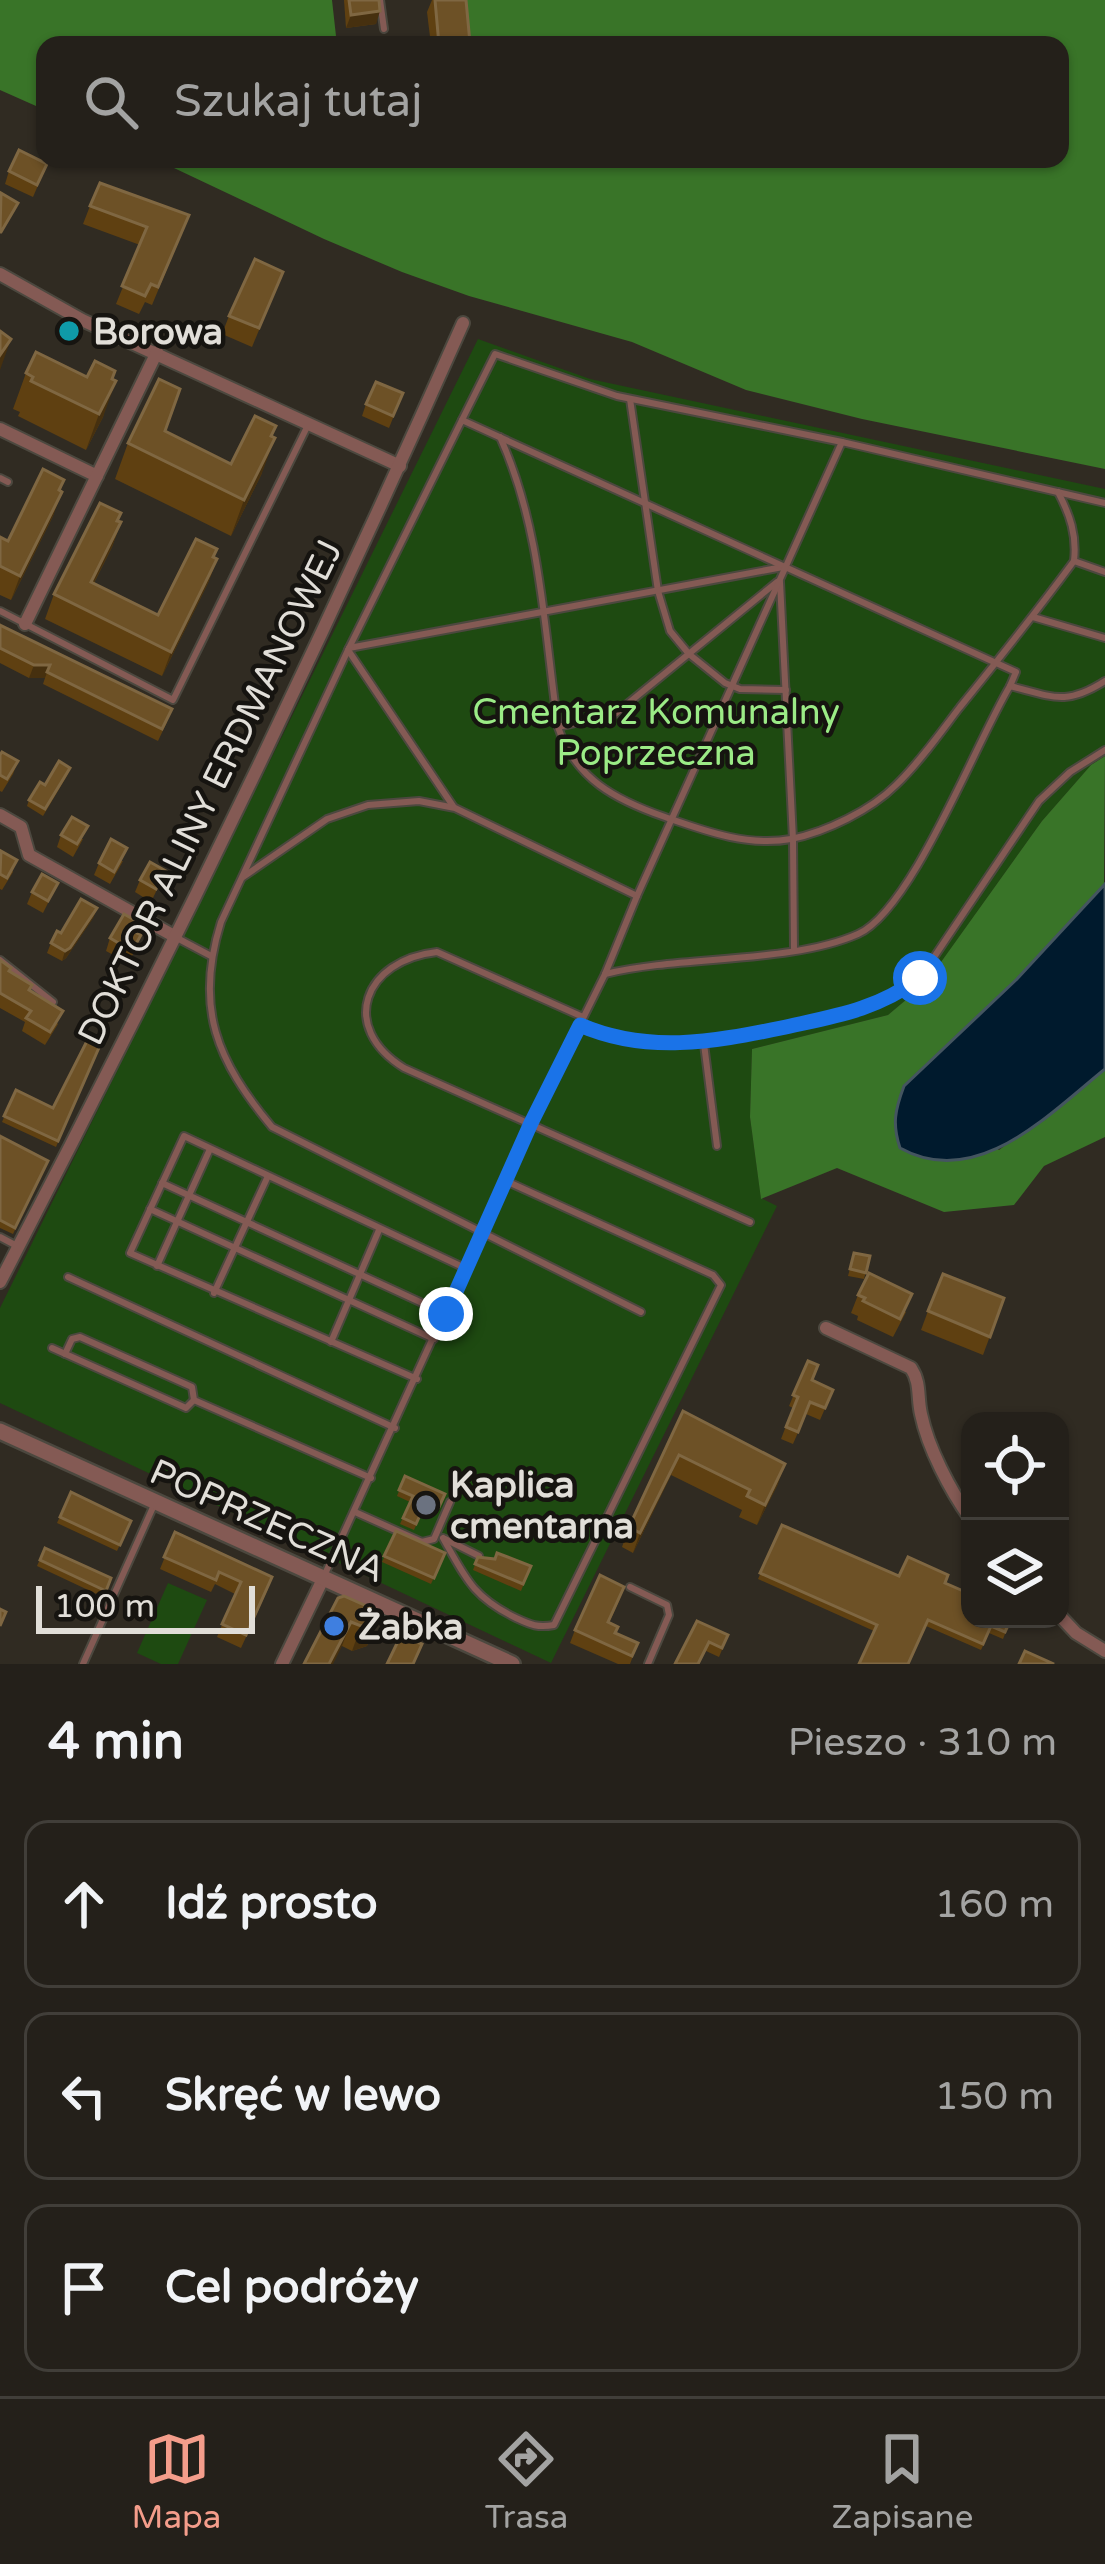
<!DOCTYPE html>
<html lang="pl">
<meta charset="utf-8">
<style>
body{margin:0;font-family:"Varela Round",sans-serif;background:#2c2823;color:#f1f3f6}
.controls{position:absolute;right:36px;bottom:36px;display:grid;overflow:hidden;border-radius:24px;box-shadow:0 3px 9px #0004}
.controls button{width:108px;height:108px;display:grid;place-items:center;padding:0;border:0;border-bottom:3px solid #413e39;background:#24201a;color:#f1f3f6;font:60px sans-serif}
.scale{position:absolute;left:36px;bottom:30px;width:219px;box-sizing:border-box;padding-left:12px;border:6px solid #e1ded8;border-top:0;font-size:33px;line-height:42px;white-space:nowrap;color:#e1ded8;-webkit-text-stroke:9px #161410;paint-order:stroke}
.stop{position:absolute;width:36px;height:36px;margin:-27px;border:9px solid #1a73e8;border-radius:50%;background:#fff}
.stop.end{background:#1a73e8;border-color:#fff;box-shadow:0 3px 12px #0008}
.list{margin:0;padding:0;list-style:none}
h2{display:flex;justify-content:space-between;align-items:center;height:156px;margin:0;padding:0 48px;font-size:51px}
h2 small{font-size:39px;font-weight:400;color:#a3a3a2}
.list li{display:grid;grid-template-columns:78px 1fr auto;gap:36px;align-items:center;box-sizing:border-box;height:168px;margin:0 24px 24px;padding:0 24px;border:3px solid #413e39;border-radius:24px}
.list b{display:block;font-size:45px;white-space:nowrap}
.list em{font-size:39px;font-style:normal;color:#a3a3a2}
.icon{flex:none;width:66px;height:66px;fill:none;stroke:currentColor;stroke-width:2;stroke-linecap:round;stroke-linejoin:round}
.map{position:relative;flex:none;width:1105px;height:1664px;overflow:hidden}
.search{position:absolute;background:#24201a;box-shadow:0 3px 9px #0004;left:36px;right:36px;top:36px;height:132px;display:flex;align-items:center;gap:30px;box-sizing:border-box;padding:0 42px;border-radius:24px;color:#a3a3a2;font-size:45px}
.sheet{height:732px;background:#24201a}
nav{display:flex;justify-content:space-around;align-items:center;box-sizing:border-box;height:168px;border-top:3px solid #413e39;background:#24201a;font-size:33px;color:#a3a3a2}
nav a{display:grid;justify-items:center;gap:6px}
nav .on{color:#f49d8b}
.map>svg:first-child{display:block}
.green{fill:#1e4a11}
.forest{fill:#397428}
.water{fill:#001a2d;stroke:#445560;stroke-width:3}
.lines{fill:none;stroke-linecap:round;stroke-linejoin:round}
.service-casing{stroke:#4c483f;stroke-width:10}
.minor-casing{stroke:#4c483f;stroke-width:16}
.tertiary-casing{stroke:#4c483f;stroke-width:20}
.service{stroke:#845a54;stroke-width:6}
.minor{stroke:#845a54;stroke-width:12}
.tertiary{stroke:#845a54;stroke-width:15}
.wall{fill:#5f4011}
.shaded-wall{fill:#46300f}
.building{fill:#6d5126;stroke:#7f6742;stroke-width:3}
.route{stroke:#1a73e8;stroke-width:15}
.culture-dot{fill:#0f9aa8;stroke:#161410;stroke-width:4.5}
.worship-dot{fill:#6b7280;stroke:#161410;stroke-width:4.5}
.shop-dot{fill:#3f7fe0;stroke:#161410;stroke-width:4.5}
.labels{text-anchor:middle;stroke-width:9;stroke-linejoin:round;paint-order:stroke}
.poi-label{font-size:36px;font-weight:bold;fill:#e1ded8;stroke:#161410;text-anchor:start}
.park-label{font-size:36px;fill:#9beb86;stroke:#161410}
.street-label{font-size:36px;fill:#e1ded8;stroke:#161410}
</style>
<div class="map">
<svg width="1105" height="1664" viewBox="0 0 1105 1664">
<rect width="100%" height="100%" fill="#302b22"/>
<g class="green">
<path d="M478,339L590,379L1105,489V756L1091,765L1042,821L926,983L888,1015L752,1049L750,1117L761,1198L777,1206L551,1663L0,1403V1308Z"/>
<path d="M168,1583L207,1600L178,1664H161L137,1653Z"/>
</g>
<g class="forest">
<path d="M0,0H332L337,45H45V110L0,90Z"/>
<path d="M466,0H1105V469L862,419L746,390L632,342L469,296L402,272L324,239L155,159H1060V45H470Z"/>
<path d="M1105,756L1104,885L1017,979L904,1086L999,1150L1105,1069V1137L1044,1166L1014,1205L944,1212L837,1168L761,1199L750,1117L752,1049L888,1015L926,983L1042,821L1091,765Z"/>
</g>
<path class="water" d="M1105,884V1069C1049,1114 977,1191 900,1148C892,1124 895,1110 904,1086L1017,979Z"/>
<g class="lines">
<g class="service-casing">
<g id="service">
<path d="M380,0L384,29"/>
<path d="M630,399L658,591L670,631L689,654L725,683L740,689L786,690"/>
<path d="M462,420L495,354L617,396L842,442L1105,503"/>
<path d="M500,437C541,527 544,629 558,727C575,779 616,800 665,817C705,831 748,847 791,839C826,832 871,810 896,785C920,762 940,733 960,707C999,659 1037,611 1074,561C1077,535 1070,515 1058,492"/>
<path d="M0,478L8,482"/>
<path d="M1074,561L1105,572"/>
<path d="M780,582L793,839L794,950"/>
<path d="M0,611L173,700L308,425"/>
<path d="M1033,617L1105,638"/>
<path d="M349,648L783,567"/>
<path d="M348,650L453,806"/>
<path d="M558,727L615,714L777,582"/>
<path d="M243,877L327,819L368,805L419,801L455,808L637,896"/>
<path d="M177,938L211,956"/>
<path d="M0,960L53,1002"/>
<path d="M605,974C682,955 790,964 858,934C912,910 976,742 1010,686C1053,697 1066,706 1105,681"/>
<path d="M583,1017L437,952C364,960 338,1027 404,1068L750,1222"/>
<path d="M579,1025C647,1054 711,1042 781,1028C835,1016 874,1011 920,978L1039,801L1070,772L1105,750"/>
<path d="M704,1044L717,1146"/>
<path d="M162,1183L446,1314"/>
<path d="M150,1209L434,1339"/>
<path d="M0,1237L15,1245"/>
<path d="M157,1266L210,1149"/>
<path d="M68,1277L395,1428"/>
<path d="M214,1293L268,1176"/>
<path d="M641,1312L272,1127C217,1061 194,1008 221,922L348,650L462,420L1016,672L1010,686"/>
<path d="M331,1342L379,1230"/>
<path d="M52,1348L186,1408L194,1400"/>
<path d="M65,1354L72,1339L80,1337L192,1387L194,1400L371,1478"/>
<path d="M417,1379L130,1253L184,1136L467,1269"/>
<path d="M355,1512L422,1542L434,1539L450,1502"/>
<path d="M443,1538C466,1579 473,1597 516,1618C531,1625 538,1628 554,1625L721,1285L713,1275L506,1181"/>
<path d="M445,1539L479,1556"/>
<path d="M325,1574L531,1123L605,974L637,896L842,442"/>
<path d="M630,1587L667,1605L669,1615L648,1664"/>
<path d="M83,1664L154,1505"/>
</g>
</g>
<g class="minor-casing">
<g id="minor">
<path d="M0,274L82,320L400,466"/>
<path d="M0,429L97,476"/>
<path d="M25,624L157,352"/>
<path d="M0,815L21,827L29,855L174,936"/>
<path d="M0,1282C164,968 319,647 463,323"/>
<path d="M826,1328L911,1368C921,1383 917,1397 921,1414C928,1448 950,1490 970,1518"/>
<path d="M1060,1616L1076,1633L1105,1651"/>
<path d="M282,1664L323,1579"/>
</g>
</g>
<g class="tertiary-casing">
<path id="tertiary" d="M0,1431L512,1664"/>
</g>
<use href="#service" class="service"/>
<use href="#minor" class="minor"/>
<use href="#tertiary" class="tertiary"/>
</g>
<g class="wall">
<path d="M344,0H379L376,24L346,28Z"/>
<path d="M432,0H466L469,45H431L427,12Z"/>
<path d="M9,171L42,176L33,197L5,184Z"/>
<path d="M90,206L182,233L152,305L145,302L139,314L116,304L140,245L83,224Z"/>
<path d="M283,272L252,347L222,334L229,316Z"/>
<path d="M26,373L112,379L103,417L86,450L18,416L20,412L13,409Z"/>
<path d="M403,393L389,428L362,416L366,404Z"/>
<path d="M165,431L231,464L262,473L231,536L115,479L128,443Z"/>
<path d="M64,480L53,516L11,600L0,595V537L8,541Z"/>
<path d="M118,521L121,522L112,547L94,583L158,615L217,559L208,583L162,676L45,619L54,594Z"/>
<path d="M0,625L167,722L158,741L43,684L45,678H29L0,663Z"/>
<path d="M0,755L18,761L13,774L2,792L0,791Z"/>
<path d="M68,774L43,816L27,806L29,800L45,785Z"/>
<path d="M61,835L83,839L73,857L57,847Z"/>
<path d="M0,853L13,872L2,890L0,889Z"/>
<path d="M123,861L110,884L94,875L99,863Z"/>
<path d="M166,871L151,902L135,892L140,880Z"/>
<path d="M58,883L43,913L27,904L32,892Z"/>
<path d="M97,908L93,918L66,958L62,961L47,953L51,943Z"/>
<path d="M135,932L137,947L128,963L106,951L110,938Z"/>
<path d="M0,960L10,972L32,985L30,991L58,1024L45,1045L22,1031L25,1022L0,1008Z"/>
<path d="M101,1043L56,1147L2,1122L16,1090L53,1108Z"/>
<path d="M0,1136L48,1161L13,1234L0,1228Z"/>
<path d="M854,1253L870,1256L864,1279L848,1276Z"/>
<path d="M858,1295L906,1312L893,1337L857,1320L858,1316L851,1313Z"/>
<path d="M1004,1298L983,1355L921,1330L928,1311Z"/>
<path d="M808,1361L812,1381L833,1390L820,1420L806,1414L793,1444L781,1439L793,1408L789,1406Z"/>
<path d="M683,1411L778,1484L757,1525L739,1517L742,1510L671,1475L633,1553L622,1547L629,1527Z"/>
<path d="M405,1476L445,1494L437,1514L424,1508L414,1530L400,1524L410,1502L397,1496Z"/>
<path d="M71,1492L131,1521L117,1551L57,1523Z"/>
<path d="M782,1525L899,1576L945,1583L1011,1619L1003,1639L989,1633L981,1650L926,1626L874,1631L758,1579Z"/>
<path d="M396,1531L445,1553L431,1584L382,1562Z"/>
<path d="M175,1532L268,1589L241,1648L217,1637L235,1594L215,1584L211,1592L160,1569Z"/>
<path d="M45,1548L111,1578L103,1597L37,1566Z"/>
<path d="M478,1557L531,1566L521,1591L473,1570Z"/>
<path d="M338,1598L380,1612L367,1646L352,1651L342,1646Z"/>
<path d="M620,1599L609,1623L615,1633L638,1643L630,1664H618L570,1643L575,1630Z"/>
<path d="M697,1621L728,1635L719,1657L706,1651Z"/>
</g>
<g class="shaded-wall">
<path d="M380,11L376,24L346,28L351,15Z"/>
<path d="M11,339L0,370V355Z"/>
<path d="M116,381L103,417L86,450L99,414Z"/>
<path d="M276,426L264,460L275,438L262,473L231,536L244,500Z"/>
<path d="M62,492L53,516L11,600L20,576Z"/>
<path d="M121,522L112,547L82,606L91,582Z"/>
<path d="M217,559L208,583L162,676L171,652Z"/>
<path d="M34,665H50L45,678H29Z"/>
<path d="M97,908L93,918L66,958L62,961L65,951Z"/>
<path d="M679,1455L671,1475L633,1553L640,1533Z"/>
<path d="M785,1464L778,1484L757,1525L765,1505Z"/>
<path d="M380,1612L367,1646L352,1651L361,1626Z"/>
<path d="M351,1622L342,1646L333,1664H329Z"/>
</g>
<g class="building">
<path d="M349,0H379L380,11L351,15Z"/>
<path d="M435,0H466L470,43L439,45Z"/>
<path d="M19,150L47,164L37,185L9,171Z"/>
<path d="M100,183L189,215L158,287L151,284L145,296L122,286L147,227L90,206Z"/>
<path d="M1,193L18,203L1,232H0Z"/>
<path d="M255,259L283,272L259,328L229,316Z"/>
<path d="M0,331L11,339L0,355Z"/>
<path d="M36,352L87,377L95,361L115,371L112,379L116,381L99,414L31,381L33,377L26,373Z"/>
<path d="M159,379L180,389L165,431L231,464L255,416L276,426L271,436L275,438L244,500L128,443Z"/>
<path d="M376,382L403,393L393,416L366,404Z"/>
<path d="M43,469L64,480L59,490L62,492L20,576L0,566V537L8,541Z"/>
<path d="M100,503L121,513L117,521L121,522L91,582L158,615L196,539L217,549L213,557L217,559L171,652L54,594Z"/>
<path d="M0,625L172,709L162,729L47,672L50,665H34L0,648Z"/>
<path d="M2,752L18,761L7,779L0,775V755Z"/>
<path d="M59,761L70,768L45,809L29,800L40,782L45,785Z"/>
<path d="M72,817L88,826L77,844L61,835Z"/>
<path d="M111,839L127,848L114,872L99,863Z"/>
<path d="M1,851L17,860L7,878L0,874Z"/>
<path d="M150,862L166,871L156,889L140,880Z"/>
<path d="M42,874L58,883L48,901L32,892Z"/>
<path d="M81,899L97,908L70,948L65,951L51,943L57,931L61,933Z"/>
<path d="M124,914L138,922L135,932L141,935L132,951L110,938Z"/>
<path d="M0,960L11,968L9,971L32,985L29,990L63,1011L50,1032L26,1018L31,1011L0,993Z"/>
<path d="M89,1037L101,1043L58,1141L4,1116L16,1090L53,1108Z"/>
<path d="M0,1136L48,1161L15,1228L0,1220Z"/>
<path d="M854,1253L870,1256L866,1273L850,1269Z"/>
<path d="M869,1273L912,1294L900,1319L863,1301L865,1298L858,1295Z"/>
<path d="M943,1274L1004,1298L990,1337L928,1311Z"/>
<path d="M808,1361L818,1365L812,1380L833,1390L825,1408L810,1402L798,1432L786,1427L798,1397L793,1395Z"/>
<path d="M683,1411L785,1464L765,1505L747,1496L750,1490L679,1455L640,1533L629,1527Z"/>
<path d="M405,1476L445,1494L439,1507L426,1502L416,1524L403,1518L413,1496L399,1490Z"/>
<path d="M71,1492L131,1521L120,1545L60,1517Z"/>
<path d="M782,1525L899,1576L908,1557L948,1575L945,1583L970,1594V1619H1011L1005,1632L991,1626L983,1644L928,1620L908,1664H859L877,1625L760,1573Z"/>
<path d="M396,1531L445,1553L434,1578L384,1556Z"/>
<path d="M175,1532L272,1577L246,1635L222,1624L241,1582L219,1572L216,1580L164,1557Z"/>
<path d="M45,1548L111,1578L106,1591L40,1560Z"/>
<path d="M497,1553L531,1566L523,1584L475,1564L478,1557L495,1559Z"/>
<path d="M600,1575L624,1587L608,1622L618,1627L615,1633L638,1643L632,1656L575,1630Z"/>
<path d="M344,1596L380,1612L376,1622L361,1626L351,1622L329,1664H304L338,1598Z"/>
<path d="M0,1609L6,1612L0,1626Z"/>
<path d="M697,1621L728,1635L722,1648L709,1642L698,1664H675Z"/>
<path d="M401,1635L422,1644L413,1664H387Z"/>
<path d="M1025,1651L1054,1664H1019Z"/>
</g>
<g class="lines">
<path class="route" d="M446,1314L531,1123L580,1025C647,1054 712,1042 781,1028C835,1016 874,1011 920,978"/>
</g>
<circle class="culture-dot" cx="69" cy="331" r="12"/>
<circle class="worship-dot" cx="426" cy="1505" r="12"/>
<circle class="shop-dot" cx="334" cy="1626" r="12"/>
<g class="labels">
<g class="poi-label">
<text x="93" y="344">Borowa</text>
<text x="450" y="1497">Kaplica<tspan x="450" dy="41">cmentarna</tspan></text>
<text x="358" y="1639">Żabka</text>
</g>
<g class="park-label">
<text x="656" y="724">Cmentarz Komunalny<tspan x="656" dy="41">Poprzeczna</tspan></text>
</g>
<g class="street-label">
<text transform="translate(209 792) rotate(-64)" y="13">DOKTOR ALINY ERDMANOWEJ</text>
<text transform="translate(268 1520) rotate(24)" y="13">POPRZECZNA</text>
</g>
</g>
</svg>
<div class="controls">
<button><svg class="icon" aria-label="locate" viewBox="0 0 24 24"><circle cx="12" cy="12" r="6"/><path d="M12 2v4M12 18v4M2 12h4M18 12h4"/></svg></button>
<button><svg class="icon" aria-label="layers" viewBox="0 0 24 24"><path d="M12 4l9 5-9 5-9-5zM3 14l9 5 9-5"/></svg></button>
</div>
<div class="scale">100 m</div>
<div class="stop" style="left:920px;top:978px"></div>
<div class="stop end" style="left:446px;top:1314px"></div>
<div class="search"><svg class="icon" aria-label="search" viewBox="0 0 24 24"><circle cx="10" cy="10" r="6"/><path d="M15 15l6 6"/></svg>Szukaj tutaj</div>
</div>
<section class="sheet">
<h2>4 min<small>Pieszo · 310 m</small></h2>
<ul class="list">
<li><svg class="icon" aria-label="ahead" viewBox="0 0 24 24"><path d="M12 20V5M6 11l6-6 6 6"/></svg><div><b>Idź prosto</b></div><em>160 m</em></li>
<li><svg class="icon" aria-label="left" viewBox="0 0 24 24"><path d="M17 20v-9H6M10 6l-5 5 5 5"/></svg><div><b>Skręć w lewo</b></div><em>150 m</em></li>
<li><svg class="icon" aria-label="arrive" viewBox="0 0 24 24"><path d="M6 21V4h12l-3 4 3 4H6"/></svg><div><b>Cel podróży</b></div></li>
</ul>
</section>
<nav>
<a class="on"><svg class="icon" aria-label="map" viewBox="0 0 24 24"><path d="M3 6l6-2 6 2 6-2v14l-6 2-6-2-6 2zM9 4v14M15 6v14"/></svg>Mapa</a>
<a><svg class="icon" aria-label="directions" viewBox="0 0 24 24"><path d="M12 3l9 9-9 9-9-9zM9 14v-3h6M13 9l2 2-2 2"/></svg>Trasa</a>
<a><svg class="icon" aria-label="saved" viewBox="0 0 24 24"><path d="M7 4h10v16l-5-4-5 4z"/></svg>Zapisane</a>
</nav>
